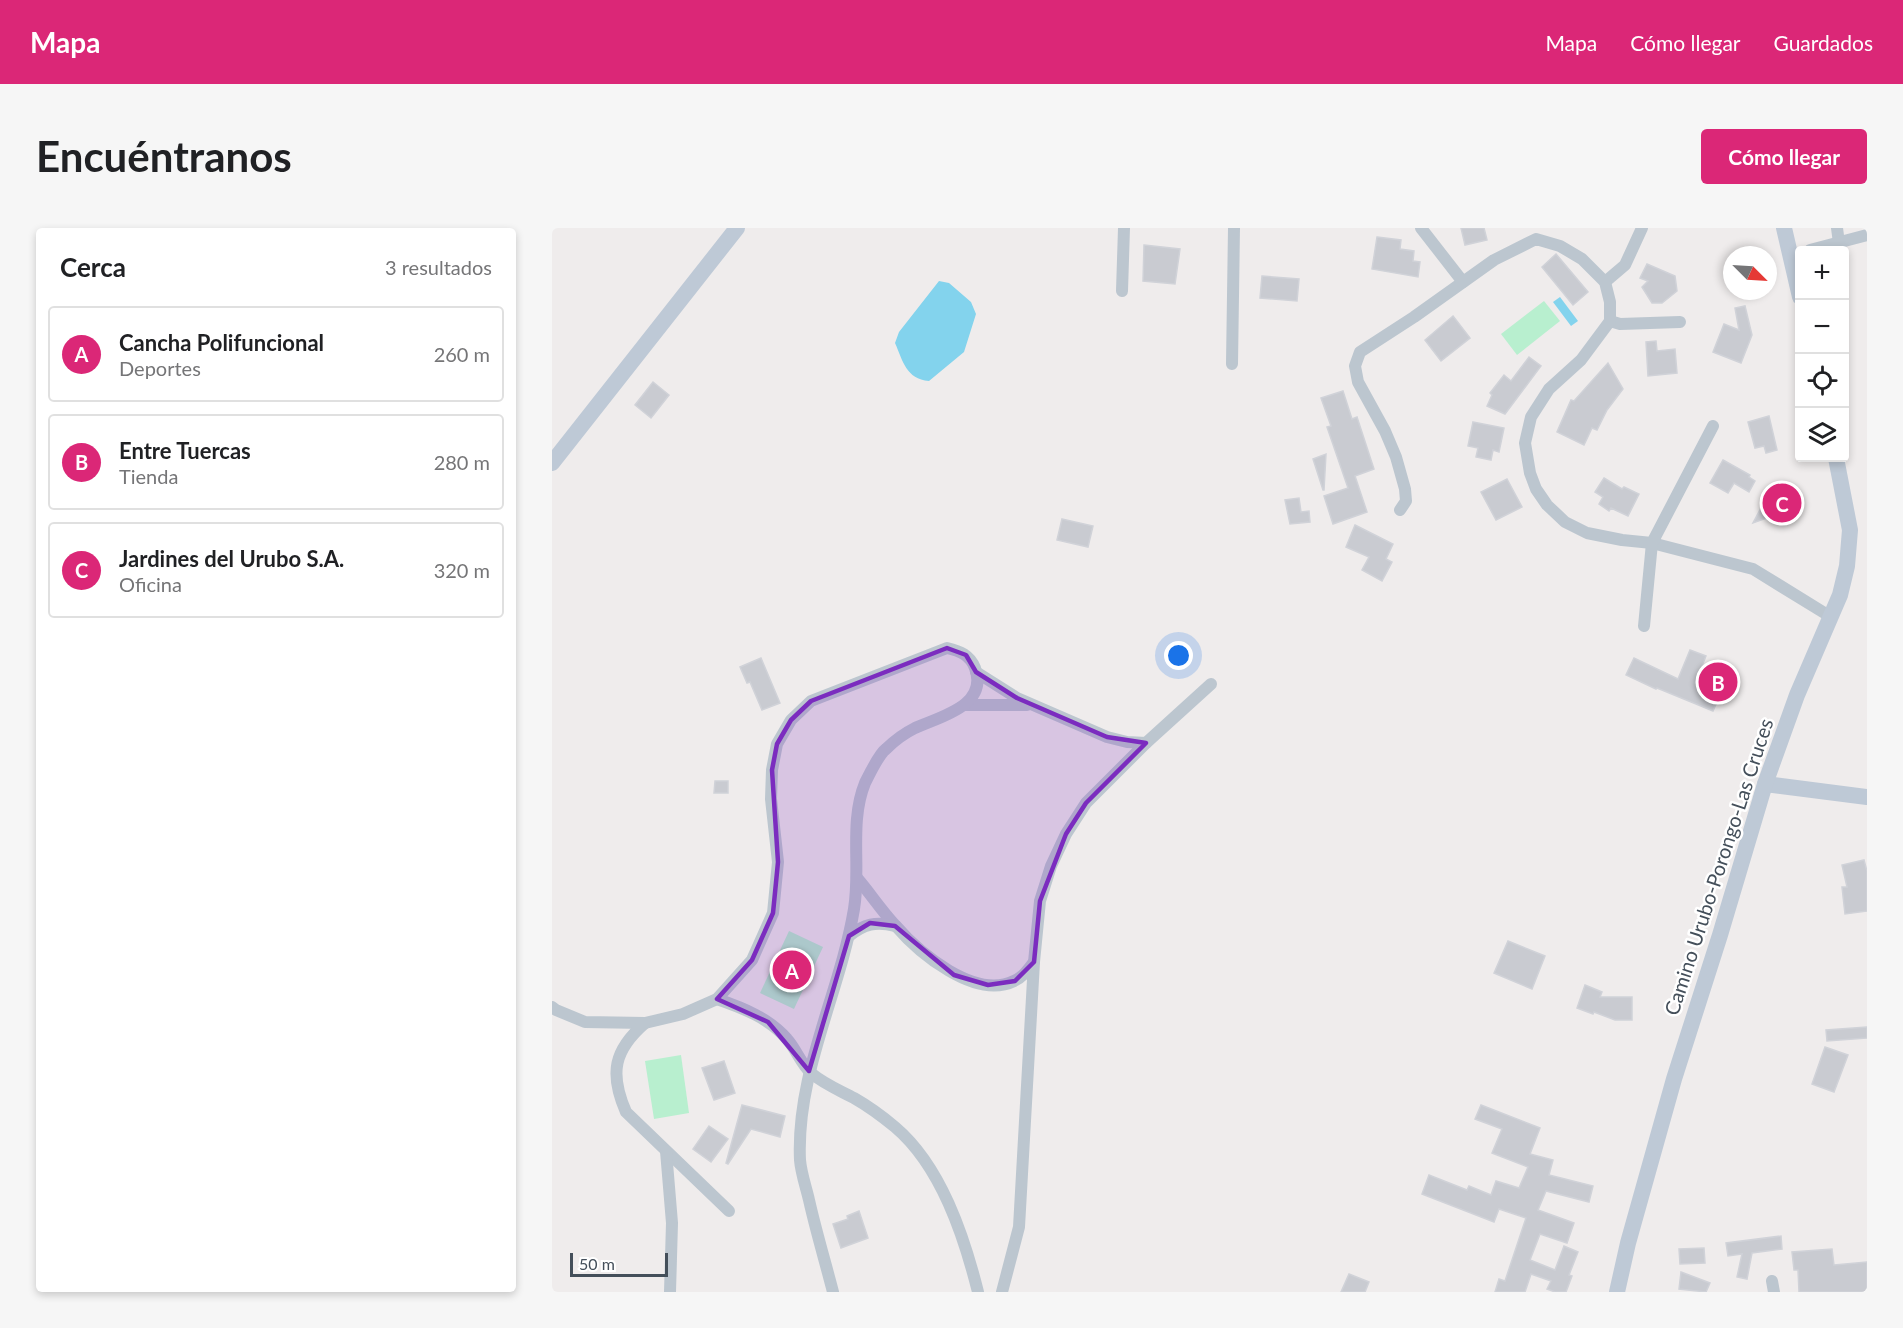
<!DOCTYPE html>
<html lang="es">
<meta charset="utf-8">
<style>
body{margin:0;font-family:Lato,sans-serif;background:#f6f6f6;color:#202124}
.controls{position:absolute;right:18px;top:18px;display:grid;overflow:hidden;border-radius:6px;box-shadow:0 3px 9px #0003}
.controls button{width:54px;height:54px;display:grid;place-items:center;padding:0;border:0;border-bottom:2px solid #e0e0e0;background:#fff;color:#202124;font:30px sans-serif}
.compass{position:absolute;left:1171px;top:18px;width:54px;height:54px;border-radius:50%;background:#fff;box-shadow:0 3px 9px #0003;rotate:114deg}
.scale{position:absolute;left:18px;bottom:15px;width:98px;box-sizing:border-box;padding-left:6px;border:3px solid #444f5a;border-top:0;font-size:16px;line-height:21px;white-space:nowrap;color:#444f5a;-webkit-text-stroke:4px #fff;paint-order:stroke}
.you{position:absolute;left:627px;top:428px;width:21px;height:21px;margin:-15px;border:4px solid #fff;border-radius:50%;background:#1a73e8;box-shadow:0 0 0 9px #1a73e833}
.badge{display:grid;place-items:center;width:39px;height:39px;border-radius:50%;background:#db2777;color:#fff;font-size:20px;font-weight:700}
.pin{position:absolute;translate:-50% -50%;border:3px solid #fff;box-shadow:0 2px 6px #0006}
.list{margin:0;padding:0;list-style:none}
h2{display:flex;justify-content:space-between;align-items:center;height:78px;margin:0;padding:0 24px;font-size:26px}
h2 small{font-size:20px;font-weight:400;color:#757577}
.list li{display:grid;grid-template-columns:39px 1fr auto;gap:18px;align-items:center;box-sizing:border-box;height:96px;margin:0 12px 12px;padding:0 12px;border:2px solid #e0e0e0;border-radius:6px}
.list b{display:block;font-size:22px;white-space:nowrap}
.list p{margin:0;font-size:20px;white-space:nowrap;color:#757577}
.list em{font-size:20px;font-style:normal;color:#757577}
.icon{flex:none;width:33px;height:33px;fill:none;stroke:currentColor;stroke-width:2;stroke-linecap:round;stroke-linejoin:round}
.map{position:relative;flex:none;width:1315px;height:1064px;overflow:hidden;border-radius:6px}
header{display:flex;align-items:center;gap:36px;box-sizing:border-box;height:84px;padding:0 30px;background:#db2777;color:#fff}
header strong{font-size:28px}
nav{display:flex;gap:33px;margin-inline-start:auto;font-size:21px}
.intro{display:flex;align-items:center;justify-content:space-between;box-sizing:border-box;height:144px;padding:0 36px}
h1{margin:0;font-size:42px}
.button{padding:15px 27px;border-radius:6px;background:#db2777;color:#fff;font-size:21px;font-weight:700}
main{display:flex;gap:36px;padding:0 36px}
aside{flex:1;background:#fff;border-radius:6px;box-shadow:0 3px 9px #0003}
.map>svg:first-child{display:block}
.green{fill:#b8efcf}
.water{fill:#83d3ed}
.building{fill:#c9cbd1;stroke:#d0d2d8;stroke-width:1.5}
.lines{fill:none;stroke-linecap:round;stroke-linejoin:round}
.street{stroke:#bcc6cf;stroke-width:12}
.secondary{stroke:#bec9d6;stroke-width:16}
.marked{fill:#7b2cbf;fill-opacity:0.2;stroke:#7b2cbf;stroke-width:4.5;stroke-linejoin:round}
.labels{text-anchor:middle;stroke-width:5;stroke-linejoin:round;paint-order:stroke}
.street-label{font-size:20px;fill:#444f5a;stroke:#fff}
</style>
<header>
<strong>Mapa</strong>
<nav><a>Mapa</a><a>Cómo llegar</a><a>Guardados</a></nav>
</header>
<div class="intro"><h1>Encuéntranos</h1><a class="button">Cómo llegar</a></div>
<main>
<aside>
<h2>Cerca<small>3 resultados</small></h2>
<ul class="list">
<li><span class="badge">A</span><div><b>Cancha Polifuncional</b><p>Deportes</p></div><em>260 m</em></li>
<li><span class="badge">B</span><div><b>Entre Tuercas</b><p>Tienda</p></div><em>280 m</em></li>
<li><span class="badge">C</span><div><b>Jardines del Urubo S.A.</b><p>Oficina</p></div><em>320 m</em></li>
</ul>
</aside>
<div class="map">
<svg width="1315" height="1064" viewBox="0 0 1315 1064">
<rect width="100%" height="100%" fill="#efecec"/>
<g class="green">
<path d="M992,73L1008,93L965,127L949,106Z"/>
<path d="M237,703L271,719L242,781L208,765Z"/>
<path d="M129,827L137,885L102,891L93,833Z"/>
</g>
<g class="water">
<path d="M387,53L397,55L419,74L424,86L412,124L377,153C354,151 351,133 343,115L347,104Z"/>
<path d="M1008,69L1026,93L1019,98L1001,74Z"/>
</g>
<g class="building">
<path d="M909,0H932L935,12L913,17Z"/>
<path d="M825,9L849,12L848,21L862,23L861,33L868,34L866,49L820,41Z"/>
<path d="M592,17L628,21L623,56L591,53Z"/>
<path d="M1004,26L1036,64L1021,77L990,39Z"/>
<path d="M1095,36L1123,48L1125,63L1110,75H1100L1090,59L1096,53L1088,50Z"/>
<path d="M710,48L747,51L745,73L708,70Z"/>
<path d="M1193,78L1200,107L1189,135L1161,124L1172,96L1187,102L1183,80Z"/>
<path d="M901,88L918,110L889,133L873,112Z"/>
<path d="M1104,113L1105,123L1123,121L1125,145L1096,148L1094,114Z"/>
<path d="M977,129L989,138L953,186L935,178L940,167L938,165L952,147L959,153Z"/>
<path d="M1056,135L1071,161L1055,182L1045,202L1040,200L1032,217L1005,204L1019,172L1022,173Z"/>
<path d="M101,154L117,167L99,190L83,177Z"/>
<path d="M791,163L800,191L805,189L822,241L803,248L815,284L781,296L772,268L796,260L775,199L779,198L769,170Z"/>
<path d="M1217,188L1225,222L1214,225L1212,218L1203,220L1196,194Z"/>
<path d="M921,194L952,200L947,224L941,222L939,232L924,229L926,220L916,218Z"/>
<path d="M774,226L772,262H771L761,231Z"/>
<path d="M1171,232L1198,247L1197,249L1203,253L1197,264L1182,255L1176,265L1158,255Z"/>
<path d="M1052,250L1070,261L1072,259L1087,266L1076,288L1059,280L1057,283L1047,276L1051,269L1043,264Z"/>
<path d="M955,251L970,279L944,292L929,264Z"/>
<path d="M1236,255L1245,279L1201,295L1210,278L1222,274L1217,262Z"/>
<path d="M747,270L749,284L757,283L758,294L738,296L733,272Z"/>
<path d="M510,291L541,298L536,319L505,312Z"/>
<path d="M803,297L841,316L834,331L840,334L830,353L810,342L817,329L794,319Z"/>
<path d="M1138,422L1154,428L1143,455L1169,465L1161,483L1105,460L1104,461L1074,447L1082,430L1126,451Z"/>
<path d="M209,430L228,475L210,482L198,454L195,455L188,439Z"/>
<path d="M163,553H176V565H162Z"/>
<path d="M1312,632L1315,643V683L1293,686L1290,659H1295L1290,637Z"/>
<path d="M956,713L993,728L980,761L942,745Z"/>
<path d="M1033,757L1050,764L1048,769H1080V792H1063L1042,784L1041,786L1025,780Z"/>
<path d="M1315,799V810L1275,813L1274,802Z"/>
<path d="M1273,819L1296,827L1282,864L1260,856Z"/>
<path d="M172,833L183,865L162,872L150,840Z"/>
<path d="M190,877L233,888L228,909L199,901L176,936L174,935Z"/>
<path d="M929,877L988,900L978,926L1001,932L997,947L1041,958L1037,974L994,963L986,982L1022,995L1015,1015L988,1006L978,1032L1003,1042L1012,1018L1026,1024L1017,1047L1020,1048L1014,1064H1003L995,1061L999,1053L979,1046L973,1064H943L947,1051L953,1053L974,990L947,981L942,994L870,966L877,947L915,962L917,958L939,967L944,953L967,960L976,939L940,925L950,901L923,891Z"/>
<path d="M157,898L176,911L159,934L141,921Z"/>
<path d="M307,983L316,1010L289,1020L281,996L296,991L295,988Z"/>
<path d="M1229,1008L1230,1021L1200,1025L1195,1051L1185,1049L1190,1026L1176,1028L1174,1015Z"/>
<path d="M1152,1020L1153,1035L1128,1036L1127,1021Z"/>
<path d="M1280,1021L1282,1037L1315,1034V1064H1247L1246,1042H1242L1240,1024Z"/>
<path d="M1129,1044L1158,1055L1154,1064L1127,1061Z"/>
<path d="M797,1046L817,1054L813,1064H789Z"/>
</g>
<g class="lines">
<g class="street">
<path d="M869,0L911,54"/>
<path d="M1285,0L1287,15"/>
<path d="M1258,22L1315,7"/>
<path d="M1053,54L1073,37L1090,0"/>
<path d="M570,63L572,0"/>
<path d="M1058,93L1068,96L1128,94"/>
<path d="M680,136L682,0"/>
<path d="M848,282L854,273L853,261L844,229L833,203L806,154L803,138L808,124L862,89L942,32L984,11L1008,18L1030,31L1053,54L1058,74V93L1029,132L997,161L979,189L973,215L978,245L984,261L995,277L1013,294L1035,305L1070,312L1100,315L1201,341L1279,389"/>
<path d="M1092,398L1100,315L1161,198"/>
<path d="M424,444L465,470L555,509L575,514L594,515"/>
<path d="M413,477H475"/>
<path d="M305,650C318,665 329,682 343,697C367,725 423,772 462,753C471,749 476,742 482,734"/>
<path d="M297,708C312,696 324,693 343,698"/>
<path d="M165,771C191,780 217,790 235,811C244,821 249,836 259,845C272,856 287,862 302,870C316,878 331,889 343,899C389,938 412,1008 426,1064"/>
<path d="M0,779L4,782L33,794L93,795L131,786L165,771L200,732L221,685L226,634L219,571L220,542L225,516L239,492L259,473L395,420C408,423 418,427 423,440C437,478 387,489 363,500C353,505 342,513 334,521C327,526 317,547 313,555C297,594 309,640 302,681C288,765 244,845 248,932C249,945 254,959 257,972C264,1003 273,1033 281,1064"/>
<path d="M93,795C62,822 57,845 74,884L177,983"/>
<path d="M114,923L120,995L118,1064"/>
<path d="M1220,1053L1222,1064"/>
<path d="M450,1064L467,999L482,734L488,673L499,638L514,606L534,575L594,515L659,456"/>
</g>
<g class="secondary">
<path d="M1232,0L1248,69"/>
<path d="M0,235L185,0"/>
<path d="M1213,556L1315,569"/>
<path d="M1065,1064L1076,1015L1122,851L1168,707L1213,556L1245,467L1288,367L1295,338L1298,302L1284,230"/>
</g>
</g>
<path class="marked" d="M395,420L414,427L424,444L465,470L555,509L594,515L534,575L514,606L488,673L482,734L463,753L436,757L402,747L343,698L318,695L297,708L257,843L216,794L165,771L200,732L221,685L226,634L220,542L225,516L239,492L259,473Z"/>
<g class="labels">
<g class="street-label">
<text transform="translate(1167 639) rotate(-72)" y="7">Camino Urubo-Porongo-Las Cruces</text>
</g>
</g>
</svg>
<div class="controls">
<button>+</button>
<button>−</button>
<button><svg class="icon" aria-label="locate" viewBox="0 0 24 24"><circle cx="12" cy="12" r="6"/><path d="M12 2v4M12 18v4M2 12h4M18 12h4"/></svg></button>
<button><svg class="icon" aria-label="layers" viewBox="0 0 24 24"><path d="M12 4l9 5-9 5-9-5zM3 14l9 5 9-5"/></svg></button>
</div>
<svg class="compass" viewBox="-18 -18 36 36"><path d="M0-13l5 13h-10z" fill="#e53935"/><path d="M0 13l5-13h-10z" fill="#757577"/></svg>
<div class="scale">50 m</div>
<div class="you"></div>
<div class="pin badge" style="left:240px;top:742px">A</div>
<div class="pin badge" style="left:1166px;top:454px">B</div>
<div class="pin badge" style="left:1230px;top:275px">C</div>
</div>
</main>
